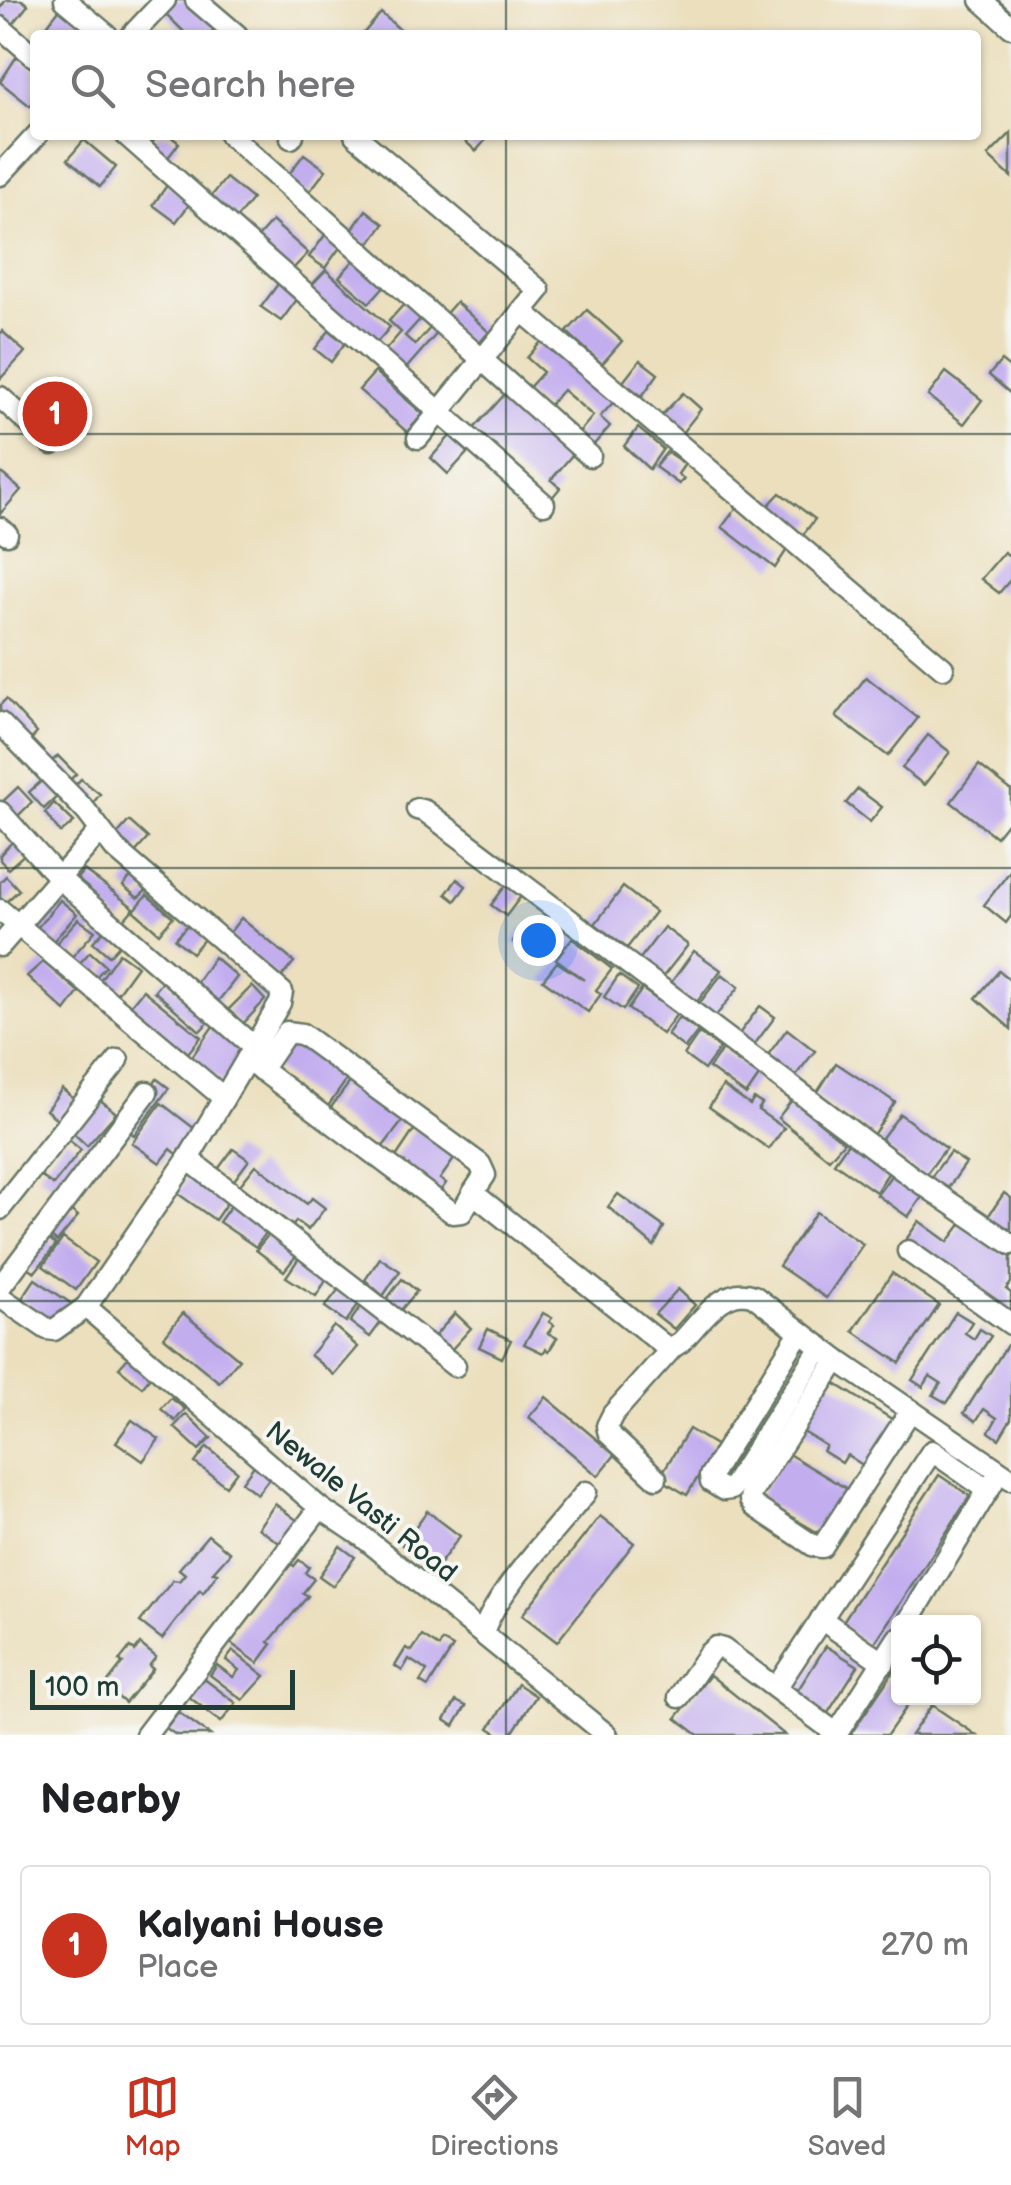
<!DOCTYPE html>
<style>
body{margin:0;font-family:"Balsamiq Sans",sans-serif;background:#f6f6f6;color:#202124}
.controls{position:absolute;right:30px;bottom:30px;display:grid;overflow:hidden;border-radius:10px;box-shadow:0 2px 8px #0004}
.controls button{width:90px;height:90px;display:grid;place-items:center;padding:0;border:0;border-bottom:2px solid #e0e0e0;background:#fff;color:#202124;font:50px sans-serif}
.scale{position:absolute;left:30px;bottom:25px;width:265px;box-sizing:border-box;padding-left:10px;border:5px solid #1f3d34;border-top:0;font-size:28px;line-height:35px;white-space:nowrap;color:#1f3d34;-webkit-text-stroke:8px #f6f6f2;paint-order:stroke}
.you{position:absolute;left:538px;top:940px;width:35px;height:35px;margin:-25px;border:8px solid #fff;border-radius:50%;background:#1a73e8;box-shadow:0 0 0 15px #1a73e833}
.badge{display:grid;place-items:center;width:65px;height:65px;border-radius:50%;background:#c8321e;color:#fff;font-size:32px;font-weight:700}
.pin{position:absolute;translate:-50% -50%;border:5px solid #fff;box-shadow:0 2px 10px #0006}
.list{margin:0;padding:0;list-style:none}
h2{display:flex;justify-content:space-between;align-items:center;height:130px;margin:0;padding:0 40px;font-size:42px}
h2 small{font-size:32px;font-weight:400;color:#757577}
.list li{display:grid;grid-template-columns:65px 1fr auto;gap:30px;align-items:center;box-sizing:border-box;height:160px;margin:0 20px 20px;padding:0 20px;border:2px solid #e0e0e0;border-radius:10px}
.list b{display:block;font-size:38px;white-space:nowrap}
.list p{margin:0;font-size:32px;white-space:nowrap;color:#757577}
.list em{font-size:32px;font-style:normal;color:#757577}
.icon{flex:none;width:55px;height:55px;fill:none;stroke:currentColor;stroke-width:2;stroke-linecap:round;stroke-linejoin:round}
.map{position:relative;flex:none;width:1011px;height:1735px;overflow:hidden}
.search{position:absolute;background:#fff;box-shadow:0 2px 8px #0004;left:30px;right:30px;top:30px;height:110px;display:flex;align-items:center;gap:25px;box-sizing:border-box;padding:0 35px;border-radius:10px;color:#757577;font-size:38px}
.sheet{height:310px;background:#fff}
nav{display:flex;justify-content:space-around;align-items:center;box-sizing:border-box;height:140px;border-top:2px solid #e0e0e0;background:#fff;font-size:28px;color:#757577}
nav a{display:grid;justify-items:center;gap:5px}
nav .on{color:#c8321e}
.map>svg:first-child{display:block}
.building{fill:#c2adef}
.lines{fill:none;stroke-linecap:round;stroke-linejoin:round}
.minor-casing{stroke:#667664;stroke-width:25}
.minor{stroke:#fff;stroke-width:20}
.grid{fill:none;stroke:#1f3d34;stroke-width:2.5;stroke-opacity:0.55}
.labels{text-anchor:middle;stroke-width:8;stroke-linejoin:round;paint-order:stroke}
.street-label{font-size:28px;fill:#1f3d34;stroke:#f6f6f2}
</style>
<div class="map">
<svg width="1011" height="1735" viewBox="0 0 1011 1735">
<rect width="100%" height="100%" fill="#f6f6f2"/>
<filter id="ink" filterUnits="userSpaceOnUse"><feTurbulence type="fractalNoise" baseFrequency=".01" numOctaves="2"/><feDisplacementMap in="SourceGraphic" scale="20" xChannelSelector="R" yChannelSelector="G"/><feConvolveMatrix kernelMatrix="1 2 1 2 8 2 1 2 1" color-interpolation-filters="sRGB"/></filter>
<filter id="wash" filterUnits="userSpaceOnUse"><feTurbulence type="fractalNoise" baseFrequency=".0048" numOctaves="4" result="noise"/><feDisplacementMap in="SourceGraphic" scale="40" xChannelSelector="R" yChannelSelector="G"/><feGaussianBlur stdDeviation="2.25" result="paint"/><feColorMatrix in="noise" values="0 0 0 0 0 0 0 0 0 0 0 0 0 0 0 0 0 1.4 0 .05"/><feComposite in="paint" operator="in"/></filter>
<g filter="url(#wash)">
<rect width="100%" height="100%" fill="#ebdfbd"/>
<g id="blocks">
<g class="building">
<path d="M6,0H22L28,5L10,28L0,21V8Z"/>
<path d="M172,0H194L218,25L210,35H187L162,10Z"/>
<path d="M62,6L94,30L90,35H63L48,24Z"/>
<path d="M381,13L406,35H362Z"/>
<path d="M17,56L35,69V100L30,106L0,82Z"/>
<path d="M1011,133V177L988,156Z"/>
<path d="M158,135H169L179,143L164,163L147,150Z"/>
<path d="M458,135H490L476,151Z"/>
<path d="M84,140L116,167L100,187L68,159Z"/>
<path d="M304,154L326,170L307,195L286,178Z"/>
<path d="M226,178L252,199L236,219L210,198Z"/>
<path d="M168,184L191,202L176,222L153,205Z"/>
<path d="M366,210L384,224L368,246L350,233Z"/>
<path d="M272,221L308,253L288,274L253,243Z"/>
<path d="M325,235L341,246L325,268L309,257Z"/>
<path d="M357,257L387,283L369,303L339,277Z"/>
<path d="M326,270L390,327L372,348L307,290Z"/>
<path d="M278,284L298,298L281,321L261,307Z"/>
<path d="M406,302L422,317L405,336L415,345L432,326L439,331L402,373L381,355L401,332L389,321Z"/>
<path d="M456,302L489,332L474,349L441,319Z"/>
<path d="M587,310L622,341L602,364L567,332Z"/>
<path d="M2,331L25,352L0,379V334Z"/>
<path d="M329,331L345,343L331,362L315,349Z"/>
<path d="M547,335L618,397L600,417L610,426L590,449L575,437L593,416L563,390L545,410L525,392L543,372L527,358Z"/>
<path d="M640,360L658,374L642,396L623,382Z"/>
<path d="M1001,361L1011,369V394L989,375Z"/>
<path d="M375,372L423,414L407,432L359,390Z"/>
<path d="M946,372L982,400L964,424L928,396Z"/>
<path d="M60,391L78,409L50,438L31,419Z"/>
<path d="M683,393L701,409L682,433L662,415Z"/>
<path d="M505,394L573,454L551,480L560,488L550,500L471,432Z"/>
<path d="M638,428L663,449L649,469L624,446Z"/>
<path d="M450,436L468,452L448,474L431,458Z"/>
<path d="M667,452L685,464L678,474L684,479L679,484L655,467Z"/>
<path d="M0,472L21,490L0,514Z"/>
<path d="M780,493L815,519L800,539L764,510Z"/>
<path d="M737,507L788,548L775,568L722,527Z"/>
<path d="M1004,552L1011,557V579L999,593L981,579Z"/>
<path d="M866,677L918,718L888,756L836,717Z"/>
<path d="M6,699L37,733L26,745L0,713V705Z"/>
<path d="M928,735L950,752L924,785L902,768Z"/>
<path d="M58,756L76,774L65,785L46,766Z"/>
<path d="M979,765L1011,790V818L996,837L951,802Z"/>
<path d="M46,777L61,793L44,809L29,792Z"/>
<path d="M81,779L100,794L90,807L72,788Z"/>
<path d="M18,787L32,802L14,820L0,804Z"/>
<path d="M858,789L882,807L870,822L846,803Z"/>
<path d="M54,803L74,822L61,833L45,813Z"/>
<path d="M129,821L148,838L132,856L113,839Z"/>
<path d="M15,839L27,852L8,869L0,860V855Z"/>
<path d="M84,870L134,908L121,923L74,882Z"/>
<path d="M1011,870V916L1006,923L984,905Z"/>
<path d="M135,872L150,887L138,898L123,886Z"/>
<path d="M6,876L19,890L5,903L0,898V882Z"/>
<path d="M457,879L466,886L455,901L446,894Z"/>
<path d="M507,884L522,895L506,916L491,905Z"/>
<path d="M623,887L655,912L627,948L595,924Z"/>
<path d="M147,895L173,917L159,933L134,911Z"/>
<path d="M60,900L77,914L50,945L33,933Z"/>
<path d="M241,918L294,962L280,979L227,936Z"/>
<path d="M78,919L95,931L71,958L53,947Z"/>
<path d="M189,923L206,937L192,953L175,939Z"/>
<path d="M664,927L688,945L662,978L639,960Z"/>
<path d="M106,928L122,942L109,956L93,942Z"/>
<path d="M522,929L532,936L522,949L513,942Z"/>
<path d="M572,938L612,969L596,990L601,994L588,1012L543,980L557,962L584,980L556,959Z"/>
<path d="M694,951L721,970L694,1006L668,987Z"/>
<path d="M90,952L106,966L93,980L77,966Z"/>
<path d="M119,953L137,966L116,995L100,980Z"/>
<path d="M214,957L237,977L216,1004L194,986Z"/>
<path d="M43,962L79,992L65,1011L27,976Z"/>
<path d="M999,971L1011,981V1029L976,998Z"/>
<path d="M722,974L739,987L711,1022L695,1009Z"/>
<path d="M619,975L638,989L623,1010L604,997Z"/>
<path d="M165,978L212,1018L200,1031L154,991Z"/>
<path d="M252,986L265,1000L241,1026L227,1011Z"/>
<path d="M642,989L677,1014L662,1034L628,1009Z"/>
<path d="M143,990L201,1037L188,1053L130,1006Z"/>
<path d="M760,1006L775,1017L751,1049L736,1038Z"/>
<path d="M679,1017L698,1031L685,1048L667,1035Z"/>
<path d="M213,1026L246,1048L223,1083L189,1061Z"/>
<path d="M787,1029L815,1051L789,1084L762,1063Z"/>
<path d="M699,1033L720,1048L704,1070L684,1055Z"/>
<path d="M291,1038L350,1075L326,1109L271,1065Z"/>
<path d="M722,1050L759,1076L746,1095L709,1068Z"/>
<path d="M836,1063L895,1102L873,1135L815,1096Z"/>
<path d="M353,1078L405,1118L381,1149L329,1110Z"/>
<path d="M157,1079L169,1088L134,1135L122,1126Z"/>
<path d="M723,1086L750,1105L754,1099L762,1104L758,1110L784,1128L769,1149L709,1107Z"/>
<path d="M62,1089L74,1099L58,1120L46,1110Z"/>
<path d="M98,1098L116,1113L87,1146L70,1130Z"/>
<path d="M792,1100L844,1142L829,1159L778,1118Z"/>
<path d="M161,1103L195,1129L177,1154L171,1149L160,1163L132,1143Z"/>
<path d="M900,1114L946,1148L924,1177L878,1143Z"/>
<path d="M418,1124L459,1152L440,1179L446,1183L437,1196L394,1160Z"/>
<path d="M66,1138L81,1150L53,1185L38,1174Z"/>
<path d="M850,1140L891,1169L876,1192L834,1163Z"/>
<path d="M233,1149L249,1160L232,1183L216,1172Z"/>
<path d="M950,1152L966,1163L946,1191L929,1180Z"/>
<path d="M256,1165L307,1204L312,1198L325,1208L308,1230L296,1221L293,1226L240,1185Z"/>
<path d="M193,1171L230,1198L215,1220L177,1193Z"/>
<path d="M893,1173L924,1194L908,1217L877,1195Z"/>
<path d="M1004,1193L1011,1198V1228L1004,1238L983,1224Z"/>
<path d="M618,1194L664,1227L654,1246L608,1207Z"/>
<path d="M234,1201L270,1226L256,1247L219,1222Z"/>
<path d="M64,1205L78,1216L57,1242L44,1231Z"/>
<path d="M816,1212L863,1244L826,1298L779,1266Z"/>
<path d="M919,1221L948,1242L962,1223L1011,1257V1283L1006,1289L1011,1293V1319L903,1244Z"/>
<path d="M273,1229L300,1251L284,1271L256,1250Z"/>
<path d="M41,1233L56,1245L35,1272L20,1261Z"/>
<path d="M63,1238L96,1262L76,1290L43,1266Z"/>
<path d="M301,1255L330,1274L316,1296L286,1277Z"/>
<path d="M380,1258L400,1271L383,1296L365,1280Z"/>
<path d="M892,1273L939,1305L900,1363L853,1331Z"/>
<path d="M35,1279L72,1304L58,1325L21,1300Z"/>
<path d="M402,1279L417,1291L400,1311L386,1300Z"/>
<path d="M342,1285L362,1299L346,1322L325,1307Z"/>
<path d="M678,1289L695,1305L674,1329L655,1314Z"/>
<path d="M366,1299L387,1314L370,1337L350,1322Z"/>
<path d="M956,1312L972,1322L965,1333L974,1339L980,1329L991,1336L947,1403L933,1395L941,1383L930,1376L923,1387L912,1380Z"/>
<path d="M183,1313L239,1359L219,1382L164,1337Z"/>
<path d="M455,1313L471,1328L451,1350L435,1336Z"/>
<path d="M543,1313L552,1318L549,1322L554,1325L548,1333L557,1338L549,1351L546,1349L543,1353L524,1344Z"/>
<path d="M334,1326L358,1347L334,1375L310,1355Z"/>
<path d="M488,1329L511,1340L502,1358L479,1347Z"/>
<path d="M1007,1345L1011,1347V1419L999,1439L989,1432L997,1418L984,1409L976,1421L964,1413Z"/>
<path d="M128,1358L151,1376L142,1387L119,1368Z"/>
<path d="M828,1379L898,1423L869,1469L847,1455L842,1463L823,1451L826,1446L797,1428Z"/>
<path d="M546,1397L615,1455L598,1476L529,1417Z"/>
<path d="M171,1398L185,1409L175,1421L161,1409Z"/>
<path d="M186,1414L211,1438L199,1450L174,1427Z"/>
<path d="M132,1420L159,1439L143,1461L116,1442Z"/>
<path d="M689,1429L717,1446L687,1495L659,1478Z"/>
<path d="M207,1447L237,1471L226,1486L195,1463Z"/>
<path d="M785,1452L847,1489L820,1534L758,1497Z"/>
<path d="M256,1463L272,1475L257,1494L242,1482Z"/>
<path d="M939,1475L970,1496L872,1647L840,1626Z"/>
<path d="M275,1504L302,1524L285,1547L258,1528Z"/>
<path d="M427,1511L460,1536L435,1570L402,1545Z"/>
<path d="M600,1516L634,1543L557,1642L522,1615Z"/>
<path d="M208,1535L230,1553L213,1572L218,1573L203,1593L200,1590L162,1639L140,1622L173,1580L179,1581L185,1574L179,1569Z"/>
<path d="M340,1546L355,1557L333,1586L319,1576Z"/>
<path d="M299,1560L309,1567L305,1573L314,1579L303,1593L308,1596L269,1642L272,1644L258,1663L229,1642L288,1562L294,1566Z"/>
<path d="M422,1636L439,1647L442,1641L453,1647L428,1687L420,1682L427,1671L409,1659L402,1671L395,1666L406,1648L412,1651Z"/>
<path d="M140,1644L156,1657L149,1666L153,1669L125,1703L105,1686L123,1663L119,1661L130,1647L135,1651Z"/>
<path d="M826,1646L858,1666L826,1716L794,1696Z"/>
<path d="M233,1651L265,1676L243,1700L210,1675L217,1665L233,1677L239,1670L226,1660Z"/>
<path d="M898,1665V1698H913L887,1735H850Z"/>
<path d="M710,1675L785,1735H698L676,1718Z"/>
<path d="M203,1678L236,1703L221,1722L188,1696Z"/>
<path d="M518,1684L536,1696L511,1735H500L489,1728Z"/>
<path d="M456,1701L466,1706L454,1726L445,1720Z"/>
<path d="M932,1705L976,1735H911Z"/>
<path d="M178,1712L210,1735H176L166,1728Z"/>
</g>
</g>
</g>
<g filter="url(#ink)">
<use href="#blocks" fill-opacity="0" stroke="#667664" stroke-width="2.5"/>
<g class="lines">
<g class="minor-casing">
<g id="minor">
<path d="M65,0L107,35"/>
<path d="M196,0L237,35"/>
<path d="M981,0L1011,27"/>
<path d="M0,27L35,57"/>
<path d="M132,35L165,0"/>
<path d="M126,135L544,504"/>
<path d="M230,135L590,456"/>
<path d="M355,135L539,290L418,438"/>
<path d="M291,138L293,135"/>
<path d="M0,175L37,135"/>
<path d="M522,311L943,668"/>
<path d="M0,397L52,444"/>
<path d="M0,528L7,534"/>
<path d="M0,723L86,811L115,849L282,992L280,1003L188,1159"/>
<path d="M417,809L425,811L912,1177L1011,1244"/>
<path d="M0,812L59,878L254,1047"/>
<path d="M0,910L224,1098"/>
<path d="M0,946L100,831"/>
<path d="M247,1059L453,1213L462,1212L473,1193L666,1347H673L681,1342C701,1322 724,1284 754,1296L837,1360L1011,1479"/>
<path d="M261,1070L287,1032L302,1034L480,1164L485,1175L473,1193"/>
<path d="M0,1209L118,1060"/>
<path d="M908,1251L1011,1324"/>
<path d="M0,1287L147,1092"/>
<path d="M0,1297L47,1329L54,1330L86,1307L188,1159L455,1366"/>
<path d="M86,1307L320,1508L363,1537L607,1735"/>
<path d="M800,1332L710,1476L711,1482L724,1490L731,1489L821,1347"/>
<path d="M837,1360L751,1493L750,1500L754,1506L814,1546L822,1547L911,1410"/>
<path d="M656,1478L609,1434L607,1426L613,1414L673,1347"/>
<path d="M821,1619L884,1663"/>
<path d="M908,1622L993,1482"/>
<path d="M483,1633C496,1591 557,1529 586,1492"/>
<path d="M776,1688L932,1451L988,1490"/>
<path d="M679,1697L709,1653L716,1647L723,1649L837,1734"/>
<path d="M146,1735L320,1508"/>
<path d="M836,1735L898,1638"/>
</g>
</g>
<use href="#minor" class="minor"/>
</g>
</g>
<path class="grid" d="M506,0V35M506,135V1735M0,434H1011M0,868H1011M0,1301H1011"/>
<g class="labels">
<g class="street-label">
<text transform="translate(362 1501) rotate(39)" y="10">Newale Vasti Road</text>
</g>
</g>
</svg>
<div class="controls">
<button><svg class="icon" aria-label="locate" viewBox="0 0 24 24"><circle cx="12" cy="12" r="6"/><path d="M12 2v4M12 18v4M2 12h4M18 12h4"/></svg></button>
</div>
<div class="scale">100 m</div>
<div class="you"></div>
<div class="pin badge" style="left:55px;top:414px">1</div>
<div class="search"><svg class="icon" aria-label="search" viewBox="0 0 24 24"><circle cx="10" cy="10" r="6"/><path d="M15 15l6 6"/></svg>Search here</div>
</div>
<section class="sheet">
<h2>Nearby<small></small></h2>
<ul class="list">
<li><span class="badge">1</span><div><b>Kalyani House</b><p>Place</p></div><em>270 m</em></li>
</ul>
</section>
<nav>
<a class="on"><svg class="icon" aria-label="map" viewBox="0 0 24 24"><path d="M3 6l6-2 6 2 6-2v14l-6 2-6-2-6 2zM9 4v14M15 6v14"/></svg>Map</a>
<a><svg class="icon" aria-label="directions" viewBox="0 0 24 24"><path d="M12 3l9 9-9 9-9-9zM9 14v-3h6M13 9l2 2-2 2"/></svg>Directions</a>
<a><svg class="icon" aria-label="saved" viewBox="0 0 24 24"><path d="M7 4h10v16l-5-4-5 4z"/></svg>Saved</a>
</nav>
